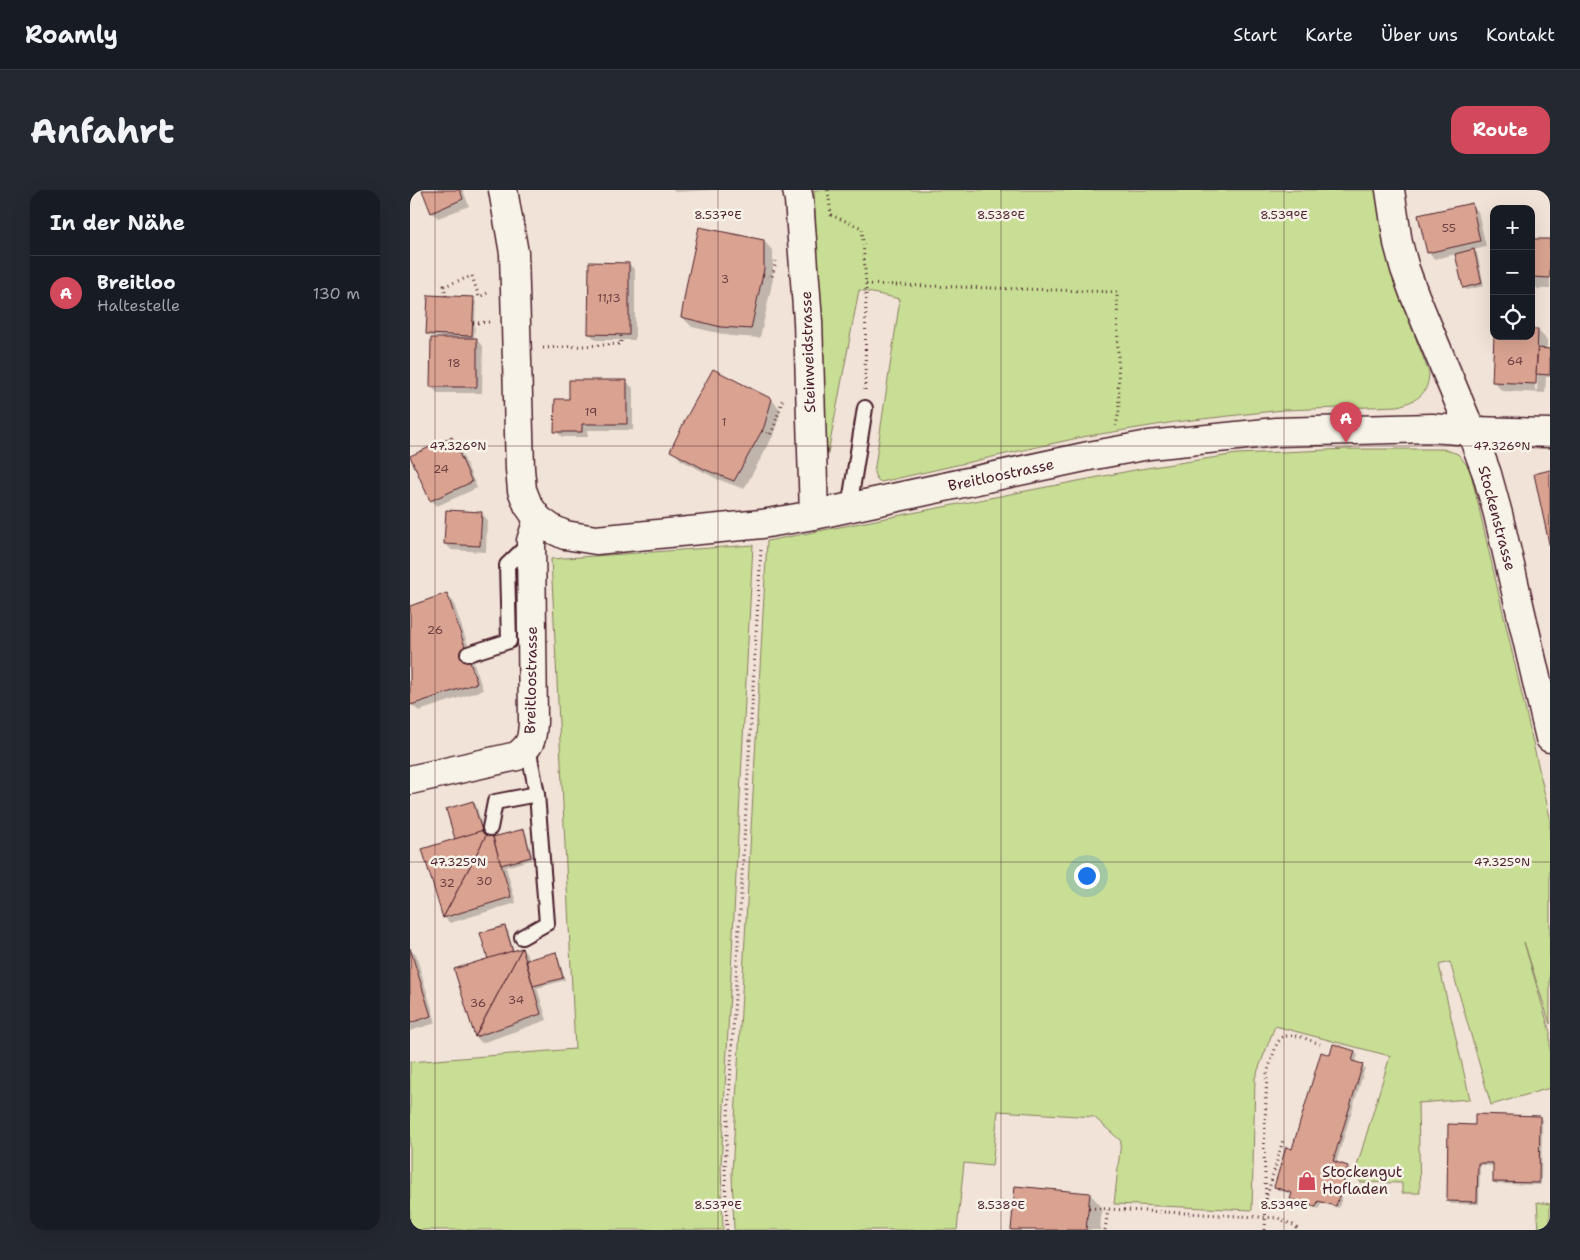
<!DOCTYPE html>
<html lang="de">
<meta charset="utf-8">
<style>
body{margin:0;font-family:"Shantell Sans",sans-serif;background:#242831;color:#f1f3f6}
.controls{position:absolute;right:15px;top:15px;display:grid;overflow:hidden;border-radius:10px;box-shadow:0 5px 20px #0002}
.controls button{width:45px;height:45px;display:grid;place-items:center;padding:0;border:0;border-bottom:1px solid #363941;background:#171b24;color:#f1f3f6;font:25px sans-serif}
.you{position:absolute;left:676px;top:685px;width:18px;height:18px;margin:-12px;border:4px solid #fff;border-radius:50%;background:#1a73e8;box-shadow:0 0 0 8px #1a73e833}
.badge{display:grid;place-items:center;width:32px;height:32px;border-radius:50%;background:#d1495b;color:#fff;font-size:16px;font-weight:700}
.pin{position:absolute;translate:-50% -41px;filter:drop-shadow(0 1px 2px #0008)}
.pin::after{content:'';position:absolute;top:26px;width:18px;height:15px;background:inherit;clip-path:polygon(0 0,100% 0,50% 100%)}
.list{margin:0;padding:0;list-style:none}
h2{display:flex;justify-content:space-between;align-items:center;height:65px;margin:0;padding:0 20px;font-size:21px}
h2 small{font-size:16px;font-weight:400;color:#9ea1a6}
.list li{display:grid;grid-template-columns:32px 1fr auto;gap:15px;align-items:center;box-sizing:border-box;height:75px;padding:0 20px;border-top:1px solid #363941}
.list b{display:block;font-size:19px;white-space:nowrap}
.list p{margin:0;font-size:16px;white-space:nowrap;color:#9ea1a6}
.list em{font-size:16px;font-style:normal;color:#9ea1a6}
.icon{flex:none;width:28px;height:28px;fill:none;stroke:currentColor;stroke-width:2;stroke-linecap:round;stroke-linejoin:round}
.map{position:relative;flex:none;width:1140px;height:1040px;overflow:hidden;border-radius:15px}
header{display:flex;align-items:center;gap:30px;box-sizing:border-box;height:70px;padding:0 25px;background:#171b24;border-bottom:1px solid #363941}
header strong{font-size:24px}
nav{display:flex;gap:28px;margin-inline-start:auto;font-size:18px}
.intro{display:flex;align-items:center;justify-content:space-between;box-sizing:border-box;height:120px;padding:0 30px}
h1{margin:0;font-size:35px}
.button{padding:12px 22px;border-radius:15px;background:#d1495b;color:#fff;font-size:18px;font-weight:700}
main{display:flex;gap:30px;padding:0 30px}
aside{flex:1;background:#171b24;border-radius:15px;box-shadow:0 5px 20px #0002}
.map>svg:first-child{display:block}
.green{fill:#c7de94;stroke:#887e60}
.shadow{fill:#0003;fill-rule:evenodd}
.building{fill:#daa391;stroke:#4a1f2b}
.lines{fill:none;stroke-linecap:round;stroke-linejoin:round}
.service-casing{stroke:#4a1f2b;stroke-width:18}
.minor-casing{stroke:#4a1f2b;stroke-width:31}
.path{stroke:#4a1f2b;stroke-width:3;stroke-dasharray:1 4;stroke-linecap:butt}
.service{stroke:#f7f3e8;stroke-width:14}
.minor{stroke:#f7f3e8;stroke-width:28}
.ticks{fill:none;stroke:#4a1f2b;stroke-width:1;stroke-opacity:0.45}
.labels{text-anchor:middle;stroke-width:5;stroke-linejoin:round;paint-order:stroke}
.number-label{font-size:12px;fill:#6e4044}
.street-label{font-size:15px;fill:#4a1f2b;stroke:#f7f3e8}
.poi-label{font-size:15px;fill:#4a1f2b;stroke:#f7f3e8;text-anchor:start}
.ticks-label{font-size:12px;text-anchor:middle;fill:#4a1f2b;stroke:#f7f3e8;stroke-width:5;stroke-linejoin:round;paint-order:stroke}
</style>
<header>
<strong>Roamly</strong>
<nav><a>Start</a><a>Karte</a><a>Über uns</a><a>Kontakt</a></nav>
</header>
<div class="intro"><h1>Anfahrt</h1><a class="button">Route</a></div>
<main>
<aside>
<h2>In der Nähe<small></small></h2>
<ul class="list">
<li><span class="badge">A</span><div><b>Breitloo</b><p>Haltestelle</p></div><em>130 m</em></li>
</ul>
</aside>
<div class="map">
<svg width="1140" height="1040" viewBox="0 0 1140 1040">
<rect width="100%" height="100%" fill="#f1e3d7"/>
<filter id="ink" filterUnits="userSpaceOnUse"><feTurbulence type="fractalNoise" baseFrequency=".02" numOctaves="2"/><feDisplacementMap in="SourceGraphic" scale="10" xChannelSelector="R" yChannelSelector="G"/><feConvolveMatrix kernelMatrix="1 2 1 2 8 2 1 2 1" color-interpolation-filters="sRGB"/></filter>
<g filter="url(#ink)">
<g class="green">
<path d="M404,0H966L979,77L1019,183C1018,205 1008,210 988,216L873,220L765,232L672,247L471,292L467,289L464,283L490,109L449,100L415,279Z"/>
<path d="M939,259H1033L1048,264L1060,279L1140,627V834L1114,752L1140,842V898L1081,915L1040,772L1029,775L1060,909L1008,913L1010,1003H992V993L950,992L947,976L980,866L865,836L845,888L842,1020L704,1014L711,951L684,927L588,921L582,976L554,973L547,1040H324L322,983L357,351L730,279L827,264Z"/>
<path d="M343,355L311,976L313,1040H0V872L165,859L141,369Z"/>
<path d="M1127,1012L1140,1014V1040H1129Z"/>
</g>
<g class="shadow">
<path d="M13,0H53L59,16L28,28L22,22Z"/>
<path d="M263,0H309L265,2Z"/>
<path d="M1061,15L1068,21L1076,57L1063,60L1067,63L1074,96L1057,100L1054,98L1046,64L1024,69L1018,62Z"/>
<path d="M1121,50H1140V99H1128L1121,93Z"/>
<path d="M354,51L363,61V89L350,148L321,146L282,137L272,127Z"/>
<path d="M219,74L225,80V150H186L180,144Z"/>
<path d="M63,109L66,112L64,150H66L73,156L72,203H28L21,197L31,147L20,146L17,144Z"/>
<path d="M1128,140L1137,150V160H1140V187H1136L1135,203L1092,201L1083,191ZM1125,181L1128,184L1127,200H1125Z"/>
<path d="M304,180L362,210L371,220L363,246L334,299L307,289L271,270L262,260Z"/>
<path d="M217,192L223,198V240H178V247H152L146,241L160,210Z"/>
<path d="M42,248L48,255L67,298L27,316L21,310Z"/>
<path d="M71,323L77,329L76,362L42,360L35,354Z"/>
<path d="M37,405L43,411L73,500L9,521L2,515L0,507V417Z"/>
<path d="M63,613L66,615L74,642L80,640L87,647L113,640L116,643L123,669L96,677L106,713L40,733L34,727L48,650Z"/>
<path d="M95,737L98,740L104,762L112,759L118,765L119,771L145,763L148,766L155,790L127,798L137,830L72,853L66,847L79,769Z"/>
<path d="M0,760L6,765L26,833L0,841Z"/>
<path d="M924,856L945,862L948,865L945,873L952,875L955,878L926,973L937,977L940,979L929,1018L911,1013L909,1019L884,1012L881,1009L883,1004L868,1000L865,997L882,960Z"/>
<path d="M1130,927L1132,930L1131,995L1087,994L1084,991V976L1070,975L1069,1014H1041L1038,1011L1066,936Z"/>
<path d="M680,1004L692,1017L690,1040H602Z"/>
</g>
<g class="building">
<path d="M12,0H50L53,9L21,23Z"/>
<path d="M1062,13L1070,51L1017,63L1008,25Z"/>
<path d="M289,37L354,50V79L341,139L311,137L271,127L277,92Z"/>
<path d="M1121,49H1140V88L1121,87Z"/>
<path d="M1064,59L1072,93L1053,98L1045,64Z"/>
<path d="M179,72L219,73V145L178,144Z"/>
<path d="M18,105L64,107L62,146L16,144Z"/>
<path d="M1121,139H1128L1126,194L1082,192L1084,146H1121Z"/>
<path d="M21,148H67V197H20Z"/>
<path d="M1128,158L1140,159V185L1126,184Z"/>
<path d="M303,179L362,209L354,237L324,291L296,280L260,261L276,228Z"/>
<path d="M159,190H217V234H172V242H144L145,209H159Z"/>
<path d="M42,247L62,292L20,311L0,266Z"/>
<path d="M1140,280V358L1124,284Z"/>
<path d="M36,320L72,322L70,356L34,354Z"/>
<path d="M37,403L67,493L1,515L0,511V416Z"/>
<path d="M63,611L72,641L45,649L36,619Z"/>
<path d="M80,638L33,728L12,659Z"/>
<path d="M80,638L101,707L33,728Z"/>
<path d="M114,639L121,667L91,675L83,647Z"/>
<path d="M95,736L103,762L78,769L70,743Z"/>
<path d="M0,758L21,826L0,833Z"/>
<path d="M112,758L65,847L44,779Z"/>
<path d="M112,758L131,824L65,847Z"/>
<path d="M146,762L153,788L123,796L116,770Z"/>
<path d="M923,854L945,861L942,871L953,874L923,971L938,976L926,1016L908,1011L906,1017L880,1009L882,1003L864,997L876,957L882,959L911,862L920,865Z"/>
<path d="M1065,924L1130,926L1129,993L1083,992V973H1068L1067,1012L1037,1011L1038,934L1065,935Z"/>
<path d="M605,996L680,1003L676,1040H601Z"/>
</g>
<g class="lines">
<g class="service-casing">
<g id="service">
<path d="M439,318L455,218"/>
<path d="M58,464L99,451L97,375L121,352"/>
<path d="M80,638L85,612L127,604"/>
<path d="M112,747L137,733L127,604L118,557"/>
</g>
</g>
<g class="minor-casing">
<g id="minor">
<path d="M93,0L104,63L110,279L112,300L118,315L128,329L142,339L155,345L186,350L352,334L404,325L679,266L739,255L866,242L1022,238L1061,241L1140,243"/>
<path d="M387,0L389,10L398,131L404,325"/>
<path d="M980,0L988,53L995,79L1005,106L1061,241L1077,284L1088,324L1140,548"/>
<path d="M0,590L107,566C121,555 122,550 123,532L121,351L128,329"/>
</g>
</g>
<g class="path">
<path d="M418,0L421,25L452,38L456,94L455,200"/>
<path d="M353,85L362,87L366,71"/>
<path d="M456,94L707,102L709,221L706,236"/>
<path d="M36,106L34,96L62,86L69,107L80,102"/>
<path d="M63,133L81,132"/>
<path d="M133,158L211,154V145"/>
<path d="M352,241L360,245L364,237L373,208"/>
<path d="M856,1009L854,961L857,883L867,853L873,846H889L910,854"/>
<path d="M679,1018L868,1028L883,1035L889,1040"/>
<path d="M317,1040L315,978L351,359"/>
<path d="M695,1040L698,1020"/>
<path d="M855,1040L856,1009L873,950"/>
</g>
<use href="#service" class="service"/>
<use href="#minor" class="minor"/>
</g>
</g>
<path class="ticks" d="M25,0V1040M308,0V1040M591,0V1040M874,0V1040M0,256H1140M0,672H1140"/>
<defs>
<g id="shop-bare" transform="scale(1.5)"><path d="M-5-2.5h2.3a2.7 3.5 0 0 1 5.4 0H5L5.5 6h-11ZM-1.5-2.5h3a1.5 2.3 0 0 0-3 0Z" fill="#d1495b" stroke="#f7f3e8" stroke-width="2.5" paint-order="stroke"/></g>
</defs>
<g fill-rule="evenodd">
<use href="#shop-bare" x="897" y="991"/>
</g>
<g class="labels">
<g class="number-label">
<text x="1039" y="42">55</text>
<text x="315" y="93">3</text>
<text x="199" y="112">11,13</text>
<text x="1105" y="175">64</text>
<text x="44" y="177">18</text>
<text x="181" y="226">19</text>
<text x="314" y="236">1</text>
<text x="31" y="283">24</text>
<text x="25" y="444">26</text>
<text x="74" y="695">30</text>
<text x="37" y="697">32</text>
<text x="106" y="814">34</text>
<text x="68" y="817">36</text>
</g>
<g class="street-label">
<text transform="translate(398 162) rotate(-92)" y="5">Steinweidstrasse</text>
<text transform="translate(591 285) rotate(-12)" y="5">Breitloostrasse</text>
<text transform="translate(1087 328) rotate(75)" y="5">Stockenstrasse</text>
<text transform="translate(121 490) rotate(-89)" y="5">Breitloostrasse</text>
</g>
<g class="poi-label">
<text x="912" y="987">Stockengut<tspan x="912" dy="17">Hofladen</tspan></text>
</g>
</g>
<g class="ticks-label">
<text x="308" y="29">8.537°E</text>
<text x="591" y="29">8.538°E</text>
<text x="874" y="29">8.539°E</text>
<text x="48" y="260">47.326°N</text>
<text x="1092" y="260">47.326°N</text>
<text x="48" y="676">47.325°N</text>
<text x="1092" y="676">47.325°N</text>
<text x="308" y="1019">8.537°E</text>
<text x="591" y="1019">8.538°E</text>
<text x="874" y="1019">8.539°E</text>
</g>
</svg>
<div class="controls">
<button>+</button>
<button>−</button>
<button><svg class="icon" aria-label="locate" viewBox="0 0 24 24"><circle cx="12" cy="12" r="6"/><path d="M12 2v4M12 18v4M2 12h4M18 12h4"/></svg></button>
</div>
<div class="you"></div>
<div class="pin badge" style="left:936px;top:253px">A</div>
</div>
</main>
